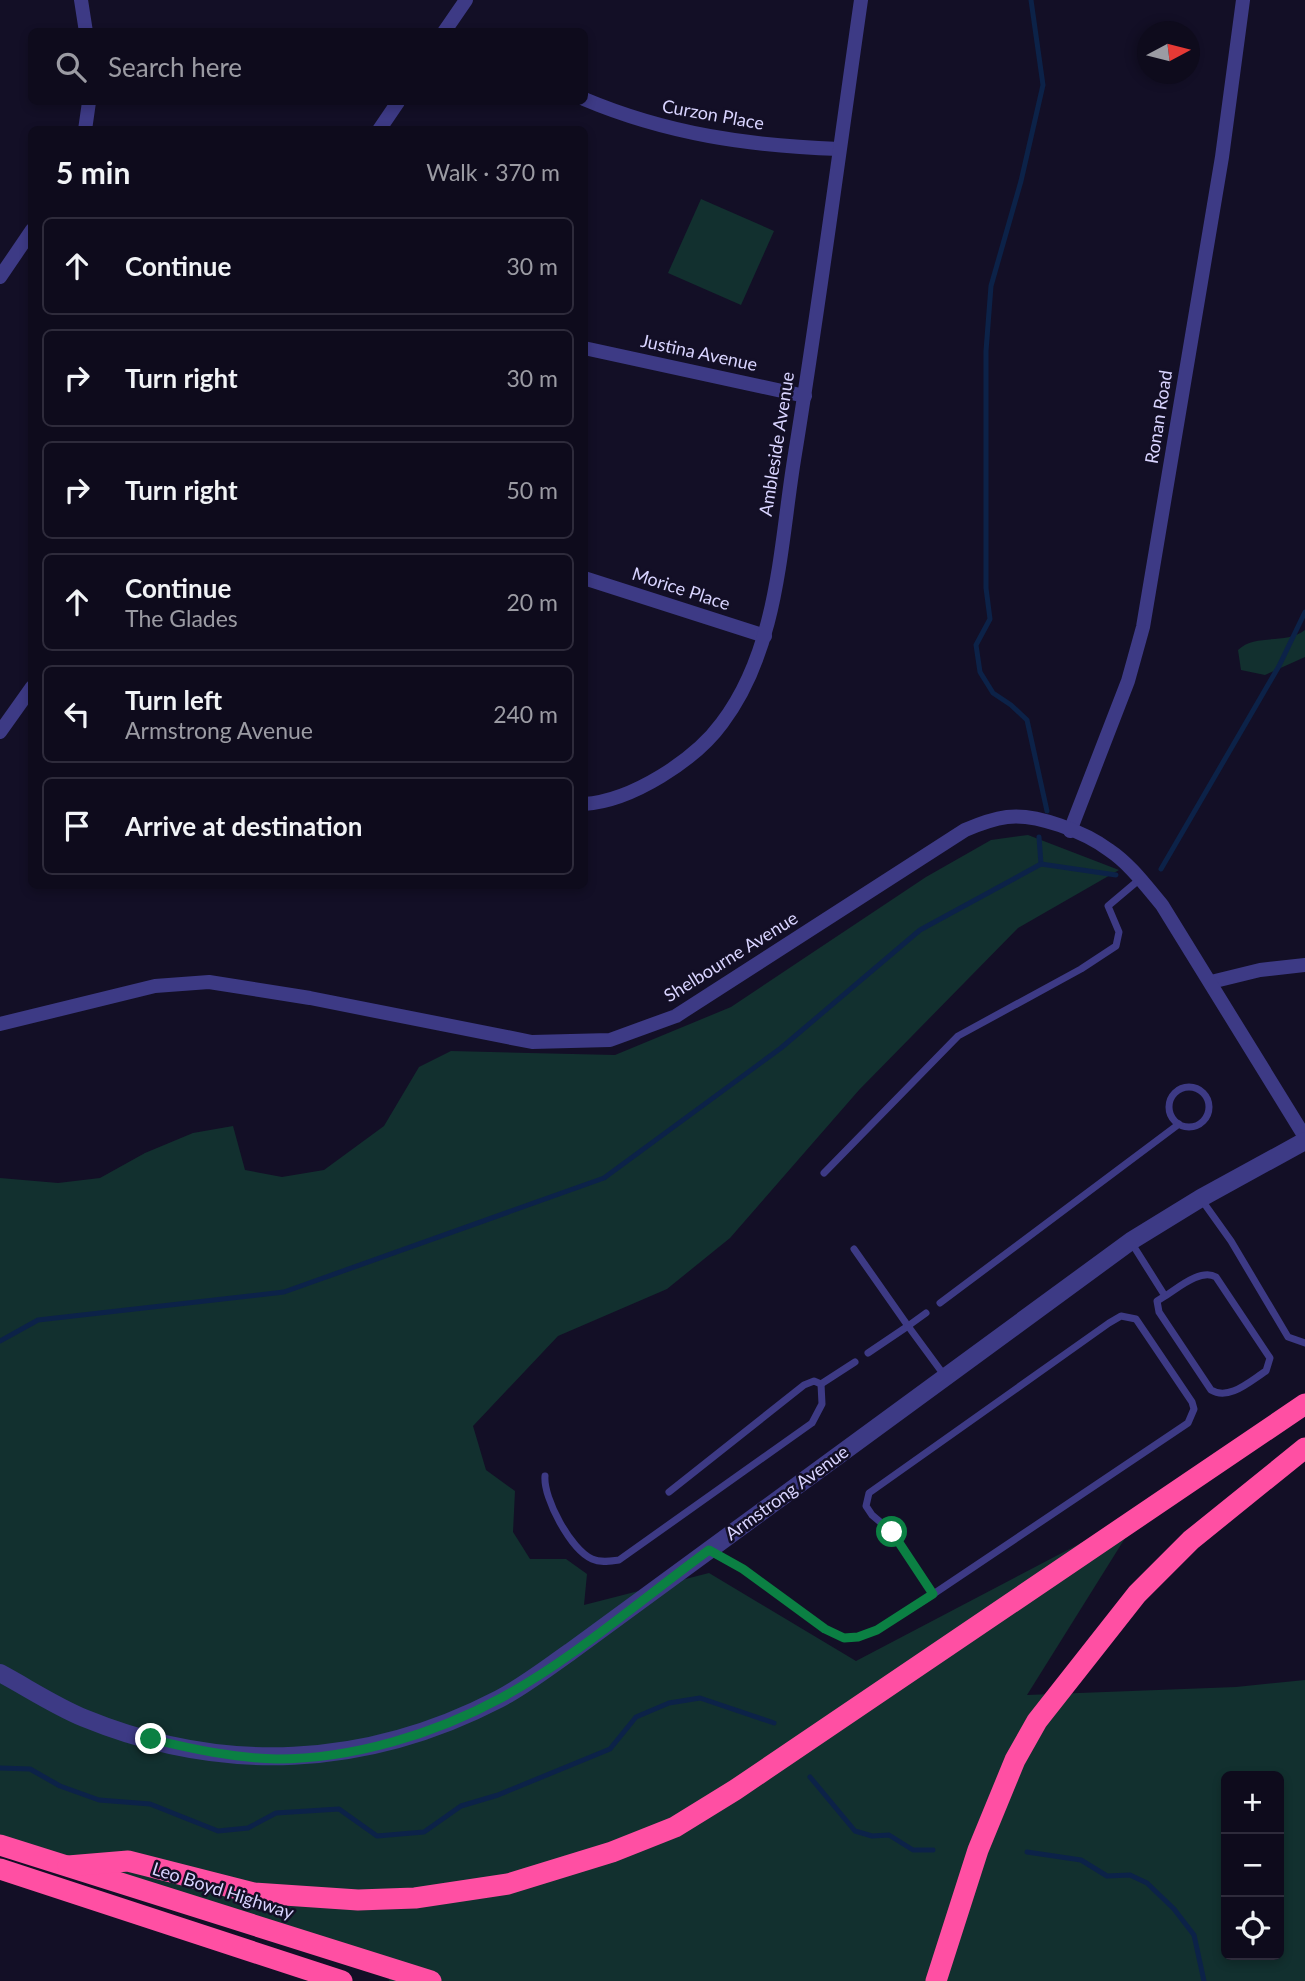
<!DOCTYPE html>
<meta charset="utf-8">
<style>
body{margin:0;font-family:Lato,sans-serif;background:#1c1929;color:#f1f3f6}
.controls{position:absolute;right:21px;bottom:21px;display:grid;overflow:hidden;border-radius:10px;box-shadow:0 4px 10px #0003}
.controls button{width:63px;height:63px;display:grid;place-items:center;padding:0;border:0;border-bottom:2px solid #2e2b3b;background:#0e0b1c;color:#f1f3f6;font:35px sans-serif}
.compass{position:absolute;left:1137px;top:21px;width:63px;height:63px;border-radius:50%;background:#0e0b1c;box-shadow:0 4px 10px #0003;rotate:83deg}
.stop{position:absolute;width:21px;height:21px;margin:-16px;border:5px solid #0b8043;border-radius:50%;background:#fff}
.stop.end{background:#0b8043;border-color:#fff;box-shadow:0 2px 7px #0008}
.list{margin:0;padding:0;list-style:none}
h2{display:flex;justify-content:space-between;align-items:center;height:91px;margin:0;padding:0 28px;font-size:30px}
h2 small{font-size:23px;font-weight:400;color:#9b9ba3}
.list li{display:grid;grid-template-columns:46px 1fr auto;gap:21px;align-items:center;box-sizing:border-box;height:98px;margin:0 14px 14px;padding:0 14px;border:2px solid #2e2b3b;border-radius:10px}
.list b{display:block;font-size:26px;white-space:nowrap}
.list p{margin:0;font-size:23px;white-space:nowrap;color:#9b9ba3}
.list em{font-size:23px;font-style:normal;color:#9b9ba3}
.icon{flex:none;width:38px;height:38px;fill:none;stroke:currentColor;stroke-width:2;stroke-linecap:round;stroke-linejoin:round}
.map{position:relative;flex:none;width:1305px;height:1981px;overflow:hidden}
.search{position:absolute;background:#0e0b1c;box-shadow:0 4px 10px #0003;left:28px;top:28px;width:560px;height:77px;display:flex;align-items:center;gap:18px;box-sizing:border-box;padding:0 24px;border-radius:10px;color:#9b9ba3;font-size:26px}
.panel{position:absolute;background:#0e0b1c;box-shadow:0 4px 10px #0003;left:28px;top:126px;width:560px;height:763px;border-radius:10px}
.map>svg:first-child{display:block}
.green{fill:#12302f;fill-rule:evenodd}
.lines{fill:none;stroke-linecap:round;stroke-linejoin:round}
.stream{stroke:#0c2248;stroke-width:5}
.service{stroke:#3d3a85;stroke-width:7}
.minor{stroke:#3d3a85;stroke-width:14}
.tertiary{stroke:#3d3a85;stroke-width:18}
.motorway{stroke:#ff4fa3;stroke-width:21}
.route{stroke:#0b8043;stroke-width:9}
.labels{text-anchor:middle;stroke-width:5;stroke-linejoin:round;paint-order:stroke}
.street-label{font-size:18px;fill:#d9d4ff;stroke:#130f26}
</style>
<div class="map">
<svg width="1305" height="1981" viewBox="0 0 1305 1981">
<rect width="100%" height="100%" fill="#130f26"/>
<g class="green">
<path d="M701,199L774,231L741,305L668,273Z"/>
<path d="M1305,630V657L1265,675L1241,670L1238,650C1255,633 1286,645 1305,630Z"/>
<path d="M1028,835L1119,870L1018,928L859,1090L730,1238L667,1289L558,1336L473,1426L486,1470L515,1491L513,1532L530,1559H566L587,1574L584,1605L709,1573L856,1661L1142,1511L1027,1695L1236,1687L1305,1680V1981H389L390,1959L0,1835V1178L58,1183L100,1178L145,1153L193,1133L233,1126L245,1170L282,1177L324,1170L384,1126L419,1067L451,1051L615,1055L731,1007L926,877L991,840ZM1226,1776H1279V1955H1226Z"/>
</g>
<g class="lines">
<g class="stream">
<path d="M1031,0L1043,85L1021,181L991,286L986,351V588L990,619L976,645L980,672L993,693L1011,705L1027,720L1047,811"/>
<path d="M1039,837L1041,864"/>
<path d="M1161,869L1279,666L1305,612"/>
<path d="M0,1341L38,1320L284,1292L604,1178L781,1048L920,930L1041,864L1116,875"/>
<path d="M0,1768L30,1769L60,1786L99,1800L150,1804L218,1831L248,1828L276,1813L339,1809L377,1836L424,1832L461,1806L498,1795L610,1749L636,1717L669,1703L700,1698L774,1723"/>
<path d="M810,1777L855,1831L872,1836L889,1835L913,1850H933"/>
<path d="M1027,1852L1081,1860L1107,1876L1130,1875L1147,1883L1174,1909L1194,1935L1204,1981"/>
</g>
<g class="service">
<circle cx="1189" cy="1107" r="20"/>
<path d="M824,1173L958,1036L1081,969L1116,946L1119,932L1108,906L1140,879"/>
<path d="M1201,1199L1231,1241L1288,1337L1305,1343"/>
<path d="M1131,1242L1165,1296C1178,1288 1201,1268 1216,1277L1270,1358L1266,1371C1250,1381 1229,1401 1211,1390L1159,1312L1157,1301L1165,1296"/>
<path d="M854,1249L908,1326L868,1353"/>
<path d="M940,1303L1179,1124"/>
<path d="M926,1313L908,1326L944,1375"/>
<path d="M545,1476C543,1498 571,1550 592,1559C601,1563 610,1561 619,1560L812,1423L822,1404L821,1384"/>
<path d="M669,1492L804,1385L814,1381L821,1384L855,1362"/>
<path d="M709,1551L743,1569L825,1629L844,1638L858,1637L877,1630L923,1601L1188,1423L1194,1409L1192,1402L1136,1319L1121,1316L1109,1323L869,1493L866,1506L872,1515L892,1532L933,1594"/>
</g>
<g class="minor">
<path d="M81,0L86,32"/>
<path d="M444,32L466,0"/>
<path d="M584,99C667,134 750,146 839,149"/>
<path d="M85,130L89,102"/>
<path d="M379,130L398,102"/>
<path d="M0,277L32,230"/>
<path d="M584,348L805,396"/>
<path d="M584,578L765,636"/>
<path d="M0,732L32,687"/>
<path d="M584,804C632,801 695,760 722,723C778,649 780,547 794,460C819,307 839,153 861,0"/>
<path d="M1070,831L1128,681L1143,627L1222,157L1243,0"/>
<path d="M1211,982L1260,970L1305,965"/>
<path d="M0,1024L155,986L209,982L310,998L532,1042L610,1040L676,1016L965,830C979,824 992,819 1007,817C1036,813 1085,832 1109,850C1130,864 1146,886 1162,905L1305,1137"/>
</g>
<path class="tertiary" d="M0,1673C28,1688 55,1706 84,1718C223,1775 366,1768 499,1699C524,1686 547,1668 570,1652L1131,1241L1201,1198L1305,1141"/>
<g class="motorway">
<path d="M0,1845L431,1981"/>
<path d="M68,1866L128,1861L254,1893L358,1900L415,1898L508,1884L612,1852L675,1827L735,1790L1305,1404"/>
<path d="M0,1869L342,1981"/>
<path d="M936,1981L978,1850L1015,1760L1037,1721L1137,1594L1191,1540L1305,1448"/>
</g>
</g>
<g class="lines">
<path class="route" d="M151,1739C192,1749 234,1758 277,1759C352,1759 435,1734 501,1698C573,1659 642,1599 709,1550L743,1569L825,1629L844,1638L858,1637L877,1630L933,1594L892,1532"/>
</g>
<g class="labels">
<g class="street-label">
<text transform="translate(713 115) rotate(10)" y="6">Curzon Place</text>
<text transform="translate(699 353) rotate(12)" y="6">Justina Avenue</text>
<text transform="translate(1159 417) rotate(-81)" y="6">Ronan Road</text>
<text transform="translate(777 444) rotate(-81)" y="6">Ambleside Avenue</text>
<text transform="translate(681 589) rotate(18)" y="6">Morice Place</text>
<text transform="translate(731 957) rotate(-32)" y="6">Shelbourne Avenue</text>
<text transform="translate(787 1493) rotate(-36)" y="6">Armstrong Avenue</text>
<text transform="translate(223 1891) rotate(18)" y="6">Leo Boyd Highway</text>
</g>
</g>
</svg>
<div class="controls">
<button>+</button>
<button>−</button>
<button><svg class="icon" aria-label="locate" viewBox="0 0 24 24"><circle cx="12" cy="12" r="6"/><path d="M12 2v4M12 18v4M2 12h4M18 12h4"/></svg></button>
</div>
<svg class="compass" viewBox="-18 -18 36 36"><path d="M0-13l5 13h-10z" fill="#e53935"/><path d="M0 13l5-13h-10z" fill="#9b9ba3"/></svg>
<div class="stop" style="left:892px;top:1532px"></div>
<div class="stop end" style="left:151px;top:1739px"></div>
<div class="search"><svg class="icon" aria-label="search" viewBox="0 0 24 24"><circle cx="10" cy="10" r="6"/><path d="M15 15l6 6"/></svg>Search here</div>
<section class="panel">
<h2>5 min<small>Walk · 370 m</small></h2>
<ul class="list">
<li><svg class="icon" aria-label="ahead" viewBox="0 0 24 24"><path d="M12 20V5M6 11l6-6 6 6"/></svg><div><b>Continue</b></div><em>30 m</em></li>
<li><svg class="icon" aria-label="right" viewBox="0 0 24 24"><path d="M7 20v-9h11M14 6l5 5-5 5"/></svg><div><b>Turn right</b></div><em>30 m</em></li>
<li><svg class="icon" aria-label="right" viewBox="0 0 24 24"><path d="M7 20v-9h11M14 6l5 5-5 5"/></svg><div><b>Turn right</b></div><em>50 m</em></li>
<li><svg class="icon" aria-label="ahead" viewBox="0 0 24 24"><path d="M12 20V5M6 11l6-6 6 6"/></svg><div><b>Continue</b><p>The Glades</p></div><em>20 m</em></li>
<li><svg class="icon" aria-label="left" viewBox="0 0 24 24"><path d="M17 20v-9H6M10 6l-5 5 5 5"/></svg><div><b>Turn left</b><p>Armstrong Avenue</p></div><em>240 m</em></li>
<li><svg class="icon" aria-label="arrive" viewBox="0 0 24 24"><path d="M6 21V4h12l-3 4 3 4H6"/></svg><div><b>Arrive at destination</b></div></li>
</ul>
</section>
</div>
